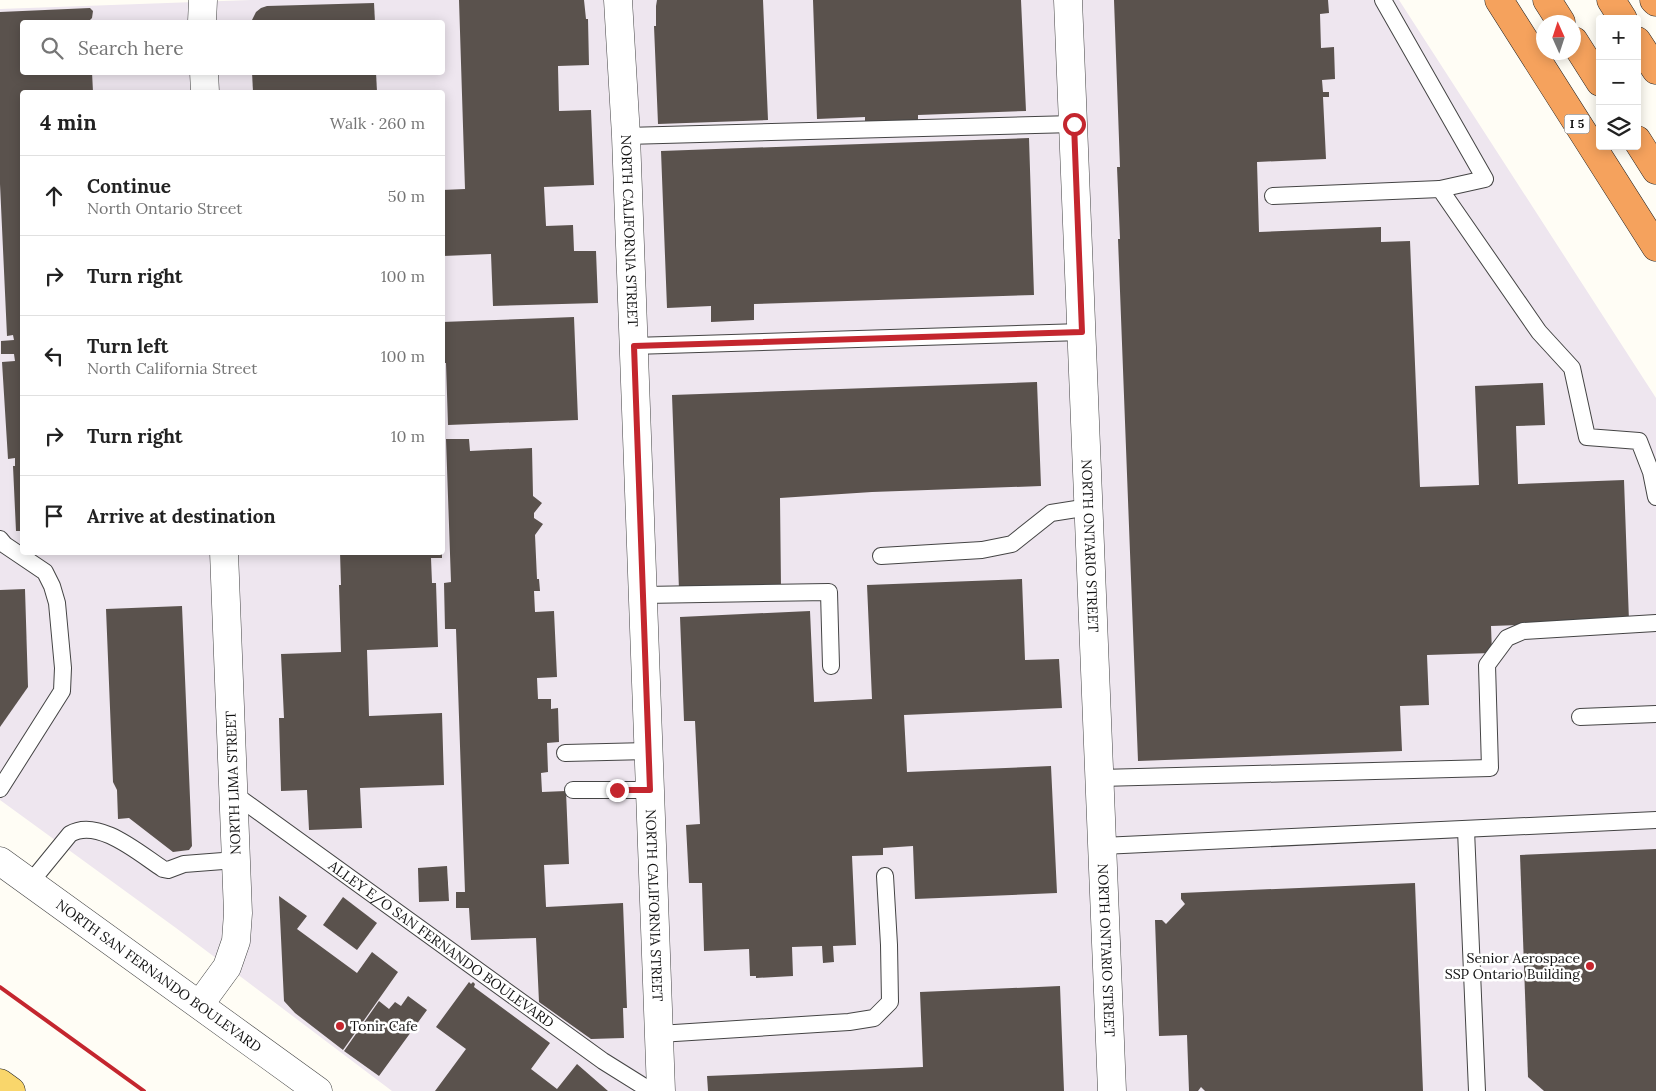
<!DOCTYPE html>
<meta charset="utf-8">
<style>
body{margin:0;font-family:Lora,serif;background:#f2f2f2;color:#222}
.controls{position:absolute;right:15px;top:15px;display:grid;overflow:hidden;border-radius:5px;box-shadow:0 2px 12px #0003}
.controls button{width:45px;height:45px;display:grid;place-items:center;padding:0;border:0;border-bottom:1px solid #e0e0e0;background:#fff;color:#222;font:25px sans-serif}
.compass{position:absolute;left:1536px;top:15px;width:45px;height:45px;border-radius:50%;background:#fff;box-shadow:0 2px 12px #0003;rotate:357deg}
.stop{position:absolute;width:15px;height:15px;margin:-11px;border:4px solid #c4262e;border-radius:50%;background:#fff}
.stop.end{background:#c4262e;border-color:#fff;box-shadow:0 1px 5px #0008}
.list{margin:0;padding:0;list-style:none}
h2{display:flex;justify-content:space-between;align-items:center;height:65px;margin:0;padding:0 20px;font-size:21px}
h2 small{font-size:16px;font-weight:400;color:#767676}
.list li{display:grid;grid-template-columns:32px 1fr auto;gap:15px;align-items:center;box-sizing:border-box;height:80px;padding:0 20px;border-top:1px solid #e0e0e0}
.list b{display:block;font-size:19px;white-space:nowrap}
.list p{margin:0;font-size:16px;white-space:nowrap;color:#767676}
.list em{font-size:16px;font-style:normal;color:#767676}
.icon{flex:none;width:28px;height:28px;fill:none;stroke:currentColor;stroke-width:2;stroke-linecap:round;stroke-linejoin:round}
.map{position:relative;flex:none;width:1656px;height:1091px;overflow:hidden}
.search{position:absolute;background:#fff;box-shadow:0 2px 12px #0003;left:20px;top:20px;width:425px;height:55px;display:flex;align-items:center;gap:12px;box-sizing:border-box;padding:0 18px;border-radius:5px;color:#767676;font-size:19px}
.panel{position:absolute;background:#fff;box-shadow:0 2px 12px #0003;left:20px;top:90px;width:425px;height:465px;border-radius:5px}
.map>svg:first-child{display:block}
.industrial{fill:#eee6ef;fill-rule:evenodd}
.building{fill:#5a524d}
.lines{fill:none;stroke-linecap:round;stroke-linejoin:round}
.service-casing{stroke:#444;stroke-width:18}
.minor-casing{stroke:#444;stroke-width:29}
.tertiary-casing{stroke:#444;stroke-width:29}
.primary-casing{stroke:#222;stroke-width:29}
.motorway-casing{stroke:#222;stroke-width:29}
.service{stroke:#fff;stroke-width:16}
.minor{stroke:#fff;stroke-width:28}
.tertiary{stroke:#fff;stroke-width:28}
.primary{stroke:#f9d66b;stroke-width:28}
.motorway{stroke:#f5a25d;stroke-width:28}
.rail{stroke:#c4262e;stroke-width:4}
.route{stroke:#c4262e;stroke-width:6}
.poi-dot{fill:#c4262e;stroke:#fff;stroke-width:2}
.labels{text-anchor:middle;stroke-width:5;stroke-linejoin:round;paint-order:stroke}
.shield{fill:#fff;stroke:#585858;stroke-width:1}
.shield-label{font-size:12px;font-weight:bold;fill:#111}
.street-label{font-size:14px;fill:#111;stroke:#fff}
.poi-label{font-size:14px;fill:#111;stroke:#fff;text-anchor:end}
</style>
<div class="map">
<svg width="1656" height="1091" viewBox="0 0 1656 1091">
<rect width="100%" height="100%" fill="#fffdf5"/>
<path class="industrial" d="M251,0H1399L1656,398V1091H392L176,928L0,800V9ZM22,22H442V72H22ZM22,92H442V552H22Z"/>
<g class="building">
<path d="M459,0H584L586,19H588L589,65L558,66L559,111L591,110L594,185L544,187L546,226L573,225L574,251H596L598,303L493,306L491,254L443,256L442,190L465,189Z"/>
<path d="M657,0H763L768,120L658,124L654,26H656V6Z"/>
<path d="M813,0H1021L1026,111L918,115V125L865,124V117L817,119Z"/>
<path d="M1114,0H1328L1329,13L1320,14L1321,48L1334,47L1335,79L1322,80L1323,92H1329V97H1323L1326,159L1257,162L1259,232L1381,227V242L1410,241L1420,487L1479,485L1475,386L1543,383L1545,425L1516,426L1518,484L1624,480L1629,621L1491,626L1492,653L1427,655L1429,705L1400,706L1402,751L1138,761L1118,239H1120L1117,167H1120Z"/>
<path d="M374,3L375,22H251L256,12L261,8L267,6Z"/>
<path d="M90,8L93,11L92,18L90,20V22H22V72H92L93,92H22V531H16L13,466H15V458L8,459L2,362L15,361L14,354H1V341L14,340L13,335L7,336L0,184V12Z"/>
<path d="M252,72H376L377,92H253Z"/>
<path d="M1029,138L1034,295L754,304V320L711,322V306L667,308L661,151Z"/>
<path d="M574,317L578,420L448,425L446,363H442V322Z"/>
<path d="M1037,382L1041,486L872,492L780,498L781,587L679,590L672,395Z"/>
<path d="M446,439H469L470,451L532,448L533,496L542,503L534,513V518L543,524L535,535L537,579H539L540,591H534L535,612L554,611L557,677L537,678L538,699H551V709L558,708L559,742L547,743L548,772L541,773L542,792L566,791L569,864L544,865L546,907L623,903L627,1008H623L624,1038L591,1039L539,1002L536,938L471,940L469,908H456V892H465L456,629H445L444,583L451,582Z"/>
<path d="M340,552H442V558H431L432,583H436L438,647L367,650L369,716L442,713L444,785L360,788L362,828L309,830L307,790L281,791L279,718H284L281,654L341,652L339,585H341Z"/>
<path d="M1022,579L1025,660L1059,659L1062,708L904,715L907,772L1051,766L1057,893L915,899L913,846L883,848V855L852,856L856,945L833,946L834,962L823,963L822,946L792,947L793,976L756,978V976H750L749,949L704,951L702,883H689L686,825L700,824L695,721H684L680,617L810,611L814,702L872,699L867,585Z"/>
<path d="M25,589L28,687L0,727V590Z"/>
<path d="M182,606L192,846L189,850L173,852L129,818L118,819L117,790L113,782L106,609Z"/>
<path d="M1656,849V1091H1544L1528,1077L1520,855Z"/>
<path d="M447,866L449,901L419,902L418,868Z"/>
<path d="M1415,883L1423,1091H1205L1201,1087L1198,1091H1189L1187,1035L1159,1036L1155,920H1162L1166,924L1185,904L1181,899V893Z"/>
<path d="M279,896L307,916L297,929L357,973L372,952L398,972L343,1050L295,1013L284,1001Z"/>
<path d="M343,897L377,923L357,950L323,925Z"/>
<path d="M469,982L471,984L473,982L475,984L474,987L550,1043L531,1069L557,1089L577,1064L608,1091H435L466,1049L436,1027Z"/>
<path d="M1060,986L1064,1091H708L707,1076L923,1067L920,992Z"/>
<path d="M408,996L427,1010L379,1076L344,1051L379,1001L389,1009L395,1002L401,1006Z"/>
</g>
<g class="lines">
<g class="service-casing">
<g id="service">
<path d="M1383,0L1485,179L1440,189"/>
<path d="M626,136L1074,124"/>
<path d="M1273,196L1440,189L1539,332L1572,368L1587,437L1639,441L1651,472L1656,497"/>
<path d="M633,346L1082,332"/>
<path d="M0,539L5,545L45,572L52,586L57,603L63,668L62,691L0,789"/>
<path d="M881,556L982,550L1012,544L1051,513L1089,507"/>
<path d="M643,595L829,592L831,666"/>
<path d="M1580,717L1656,714"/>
<path d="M565,753L648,751"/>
<path d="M1100,778L1490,768L1487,665L1507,638L1523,631L1656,623"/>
<path d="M573,790H650"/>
<path id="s1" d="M234,794L603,1061L651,1091"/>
<path d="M1466,830L1477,1091"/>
<path d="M1102,846L1656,820"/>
<path d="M30,883L70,834C98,817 140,854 163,869L168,870L184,864L236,860"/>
<path d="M659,1034L849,1022L874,1018L890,1002L889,945L885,876"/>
</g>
</g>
<g class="minor-casing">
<g id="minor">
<path id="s2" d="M618,0L626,136L661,1091"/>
<path id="s3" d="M1068,0L1112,1091"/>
<path d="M202,22L203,0"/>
<path d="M204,72L205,92"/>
<path d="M200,1004L227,967L236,941L238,913L224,552"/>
</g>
</g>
<g class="tertiary-casing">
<g id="tertiary">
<path id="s4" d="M0,861L318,1091"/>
</g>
</g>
<g class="primary-casing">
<path id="primary" d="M0,1083L11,1091"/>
</g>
<g class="motorway-casing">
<g id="motorway">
<path d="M1499,0L1656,247"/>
<path d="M1547,0L1561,22"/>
<path d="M1611,0L1623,19"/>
<path d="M1654,0L1656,2"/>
<path d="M1574,41L1600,82"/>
<path d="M1637,41L1656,70"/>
<path d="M1637,140L1656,170"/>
</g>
</g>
<use href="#service" class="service"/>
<use href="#minor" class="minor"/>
<use href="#tertiary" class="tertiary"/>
<use href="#primary" class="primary"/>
<use href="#motorway" class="motorway"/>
<path class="rail" d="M0,987L144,1091"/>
</g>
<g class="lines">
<path class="route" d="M617,790H650L634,346L1082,332L1074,124"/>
</g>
<g class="poi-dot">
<circle cx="1590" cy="966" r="5"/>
<circle cx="340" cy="1026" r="5"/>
</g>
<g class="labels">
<rect class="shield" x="1564.5" y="114.5" width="25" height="19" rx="4"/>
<g class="shield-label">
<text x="1577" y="128">I 5</text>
</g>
<g class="street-label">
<text dy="5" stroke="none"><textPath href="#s2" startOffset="231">NORTH CALIFORNIA STREET</textPath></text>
<text dy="5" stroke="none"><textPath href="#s3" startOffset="546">NORTH ONTARIO STREET</textPath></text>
<text transform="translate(233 783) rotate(-92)" y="5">NORTH LIMA STREET</text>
<text dy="5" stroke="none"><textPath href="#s2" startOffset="906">NORTH CALIFORNIA STREET</textPath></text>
<text dy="5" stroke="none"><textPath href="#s1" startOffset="256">ALLEY E/O SAN FERNANDO BOULEVARD</textPath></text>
<text dy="5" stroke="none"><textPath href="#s3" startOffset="951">NORTH ONTARIO STREET</textPath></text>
<text dy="5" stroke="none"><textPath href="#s4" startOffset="196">NORTH SAN FERNANDO BOULEVARD</textPath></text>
</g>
<g class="poi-label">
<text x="1580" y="963">Senior Aerospace<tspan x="1580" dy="16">SSP Ontario Building</tspan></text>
<text x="350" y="1031" text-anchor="start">Tonir Cafe</text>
</g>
</g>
</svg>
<div class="controls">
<button>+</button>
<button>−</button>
<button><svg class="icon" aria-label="layers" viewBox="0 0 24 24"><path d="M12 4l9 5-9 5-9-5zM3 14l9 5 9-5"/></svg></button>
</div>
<svg class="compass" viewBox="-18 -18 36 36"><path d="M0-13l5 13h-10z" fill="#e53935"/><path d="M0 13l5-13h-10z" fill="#767676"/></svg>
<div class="stop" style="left:1074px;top:124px"></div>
<div class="stop end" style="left:617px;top:790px"></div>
<div class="search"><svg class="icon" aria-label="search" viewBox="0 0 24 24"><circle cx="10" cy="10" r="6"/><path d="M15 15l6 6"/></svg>Search here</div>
<section class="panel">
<h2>4 min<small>Walk · 260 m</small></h2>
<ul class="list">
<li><svg class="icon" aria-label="ahead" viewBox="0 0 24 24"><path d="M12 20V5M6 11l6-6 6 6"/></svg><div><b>Continue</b><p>North Ontario Street</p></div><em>50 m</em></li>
<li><svg class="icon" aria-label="right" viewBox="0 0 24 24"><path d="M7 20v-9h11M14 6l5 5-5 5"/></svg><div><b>Turn right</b></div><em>100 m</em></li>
<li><svg class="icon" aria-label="left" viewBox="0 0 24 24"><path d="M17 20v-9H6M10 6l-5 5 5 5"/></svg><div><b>Turn left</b><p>North California Street</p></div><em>100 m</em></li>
<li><svg class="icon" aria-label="right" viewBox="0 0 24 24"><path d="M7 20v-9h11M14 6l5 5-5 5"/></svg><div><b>Turn right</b></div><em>10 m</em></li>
<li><svg class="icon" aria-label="arrive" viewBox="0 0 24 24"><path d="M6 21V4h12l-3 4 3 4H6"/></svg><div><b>Arrive at destination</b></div></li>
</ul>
</section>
</div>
